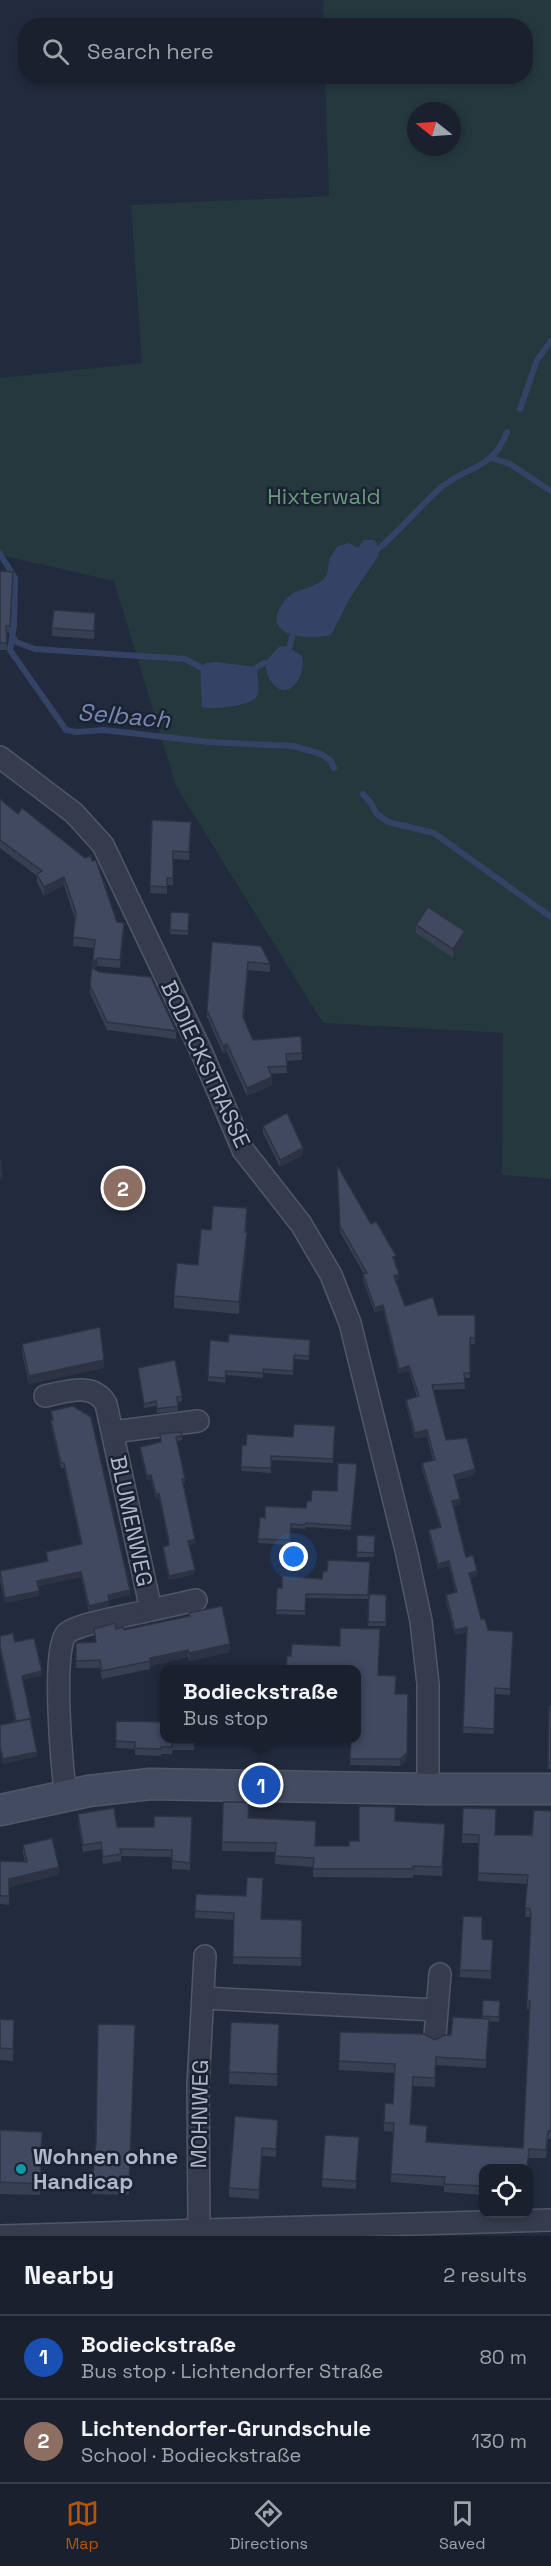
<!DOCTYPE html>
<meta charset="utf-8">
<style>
body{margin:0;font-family:"Space Grotesk",sans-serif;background:#272d3a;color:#f1f3f6}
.controls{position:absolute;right:18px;bottom:18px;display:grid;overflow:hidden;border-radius:12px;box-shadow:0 3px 9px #0003}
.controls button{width:54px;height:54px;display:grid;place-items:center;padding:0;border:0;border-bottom:2px solid #383e4a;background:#1a202e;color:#f1f3f6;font:30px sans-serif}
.compass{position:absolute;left:407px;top:102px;width:54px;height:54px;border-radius:50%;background:#1a202e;box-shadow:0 3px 9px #0003;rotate:287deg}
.you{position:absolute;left:294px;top:1557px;width:21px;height:21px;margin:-15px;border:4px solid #fff;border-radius:50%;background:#1a73e8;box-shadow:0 0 0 9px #1a73e833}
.badge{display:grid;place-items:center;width:39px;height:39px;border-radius:50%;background:#b45309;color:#fff;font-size:20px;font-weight:700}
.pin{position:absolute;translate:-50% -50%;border:3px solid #fff;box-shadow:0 2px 6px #0006}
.popup{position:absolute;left:160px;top:1665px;width:201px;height:78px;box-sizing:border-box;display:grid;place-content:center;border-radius:12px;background:#1a202e;filter:drop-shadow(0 2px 4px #0005);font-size:20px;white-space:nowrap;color:#9fa3aa}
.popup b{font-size:22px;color:#f1f3f6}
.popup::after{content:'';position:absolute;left:50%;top:100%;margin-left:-12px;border:12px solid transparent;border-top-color:#1a202e}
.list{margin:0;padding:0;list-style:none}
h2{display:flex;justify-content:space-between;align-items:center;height:78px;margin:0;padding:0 24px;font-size:26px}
h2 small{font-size:20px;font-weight:400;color:#9fa3aa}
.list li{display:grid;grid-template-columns:39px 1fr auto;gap:18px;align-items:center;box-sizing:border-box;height:84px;padding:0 24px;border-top:2px solid #383e4a}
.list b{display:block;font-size:22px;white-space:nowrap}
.list p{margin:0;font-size:20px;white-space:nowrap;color:#9fa3aa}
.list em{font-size:20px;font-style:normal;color:#9fa3aa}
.icon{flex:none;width:33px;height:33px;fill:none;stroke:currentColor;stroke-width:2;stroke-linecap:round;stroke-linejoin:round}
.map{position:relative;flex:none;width:551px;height:2236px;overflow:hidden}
.search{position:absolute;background:#1a202e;box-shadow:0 3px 9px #0003;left:18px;right:18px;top:18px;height:66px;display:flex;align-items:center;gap:15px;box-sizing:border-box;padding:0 21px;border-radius:24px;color:#9fa3aa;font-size:22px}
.sheet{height:246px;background:#1a202e}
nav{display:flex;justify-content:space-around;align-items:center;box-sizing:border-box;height:84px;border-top:2px solid #383e4a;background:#1a202e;font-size:16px;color:#9fa3aa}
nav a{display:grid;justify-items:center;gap:3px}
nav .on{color:#b45309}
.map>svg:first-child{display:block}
.green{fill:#24383e;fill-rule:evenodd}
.water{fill:#344365}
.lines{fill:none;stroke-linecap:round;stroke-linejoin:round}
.stream{stroke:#344365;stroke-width:6}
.street-casing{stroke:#515768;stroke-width:24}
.secondary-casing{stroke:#515768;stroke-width:33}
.street{stroke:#363c4d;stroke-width:21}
.secondary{stroke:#434b60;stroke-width:30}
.wall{fill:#373f52}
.shaded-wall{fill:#2d3342}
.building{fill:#40495f;stroke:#2d3342;stroke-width:1.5}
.culture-dot{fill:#0f9aa8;stroke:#1b2232;stroke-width:2}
.labels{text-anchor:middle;stroke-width:5;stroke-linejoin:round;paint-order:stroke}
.park-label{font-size:22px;fill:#679b79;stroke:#1b2232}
.street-label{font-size:22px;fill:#b1b7c8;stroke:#1b2232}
.poi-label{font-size:22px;font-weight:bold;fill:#b1b7c8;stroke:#1b2232;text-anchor:start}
.water-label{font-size:24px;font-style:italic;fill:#7789b2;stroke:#1b2232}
</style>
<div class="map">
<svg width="551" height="2236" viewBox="0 0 551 2236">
<rect width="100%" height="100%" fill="#222a3d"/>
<path class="green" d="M323,0H551V1179L502,1175L503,1033L323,1023L176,786L114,581L0,555V374L1,378L142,363L131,205L329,196L325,77L526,76V26L324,25ZM416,111H452V147H416Z"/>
<g class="water">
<path d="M364,540H373L377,543L379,555L350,598L331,635C306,641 256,636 286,599C296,587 317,590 326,576C329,571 328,563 330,558C332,554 335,550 338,546L349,543L358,548Z"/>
<path d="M286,646L302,656C307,678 286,705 270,680C267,676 267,668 264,663L279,647Z"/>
<path d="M216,662L257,667C257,676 260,688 257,696C252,706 212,710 202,707L200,667L206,663Z"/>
</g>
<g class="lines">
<g class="stream">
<path d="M520,409L537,360L551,341"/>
<path d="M492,458L510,464L551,491"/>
<path d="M378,549C400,531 417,509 438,490C465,465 492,472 507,432"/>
<path d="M0,554L15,578L14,625L10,650L66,730L76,732L104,730L208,742L293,746L321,754L331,761L334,768"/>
<path d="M13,637L16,642L35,649L185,659L200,667"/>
<path d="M289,648L292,637"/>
<path d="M257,667L264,663"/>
<path d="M363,794L371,803L376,813L388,822L434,833L551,917"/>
</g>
<g class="street-casing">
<g id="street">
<path d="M0,757L74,813L103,845L201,1051L243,1150L301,1224L331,1275L350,1323L406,1550L421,1621L428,1684V1789"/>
<path d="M45,1396C66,1392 93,1381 106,1404L151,1610C132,1615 80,1623 67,1633C51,1646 62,1772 66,1796"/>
<path d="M113,1432L198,1421"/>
<path d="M151,1610L196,1600"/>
<path d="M203,1998L436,2010"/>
<path d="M435,2036L440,1974"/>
<path d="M199,2231L198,2085L205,1956"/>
<path d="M0,2236L551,2220"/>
</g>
</g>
<g class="secondary-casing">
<path id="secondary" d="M0,1810L89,1791L150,1784L428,1789H551"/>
</g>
<use href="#street" class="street"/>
<use href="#secondary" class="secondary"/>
</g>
<g class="wall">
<path d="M0,571L13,579L10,633L6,632L7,650H0Z"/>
<path d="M95,621L94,639L52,636V628Z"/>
<path d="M0,799L117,922L124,932L120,968L98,966L94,969L176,1031V1039L107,1030L90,993V985L94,948L73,946L75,919L64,885L44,896L37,882V876L0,848Z"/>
<path d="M152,820L191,830L189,860L173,859V885H167V894L150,893Z"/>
<path d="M171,912L189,913L188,935L170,934Z"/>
<path d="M416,925L465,939L453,958L416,933Z"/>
<path d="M212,942L270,964V972L248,970L244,1018L253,1040L302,1053V1060L286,1061L287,1073L271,1074L272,1085L247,1096L227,1052L223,1053L207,1017Z"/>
<path d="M263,1126L303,1155L280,1167L263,1133Z"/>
<path d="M337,1165L371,1224L396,1261L395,1262L399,1279L395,1281L405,1306L438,1315H475V1344H470V1378H464L465,1389L433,1390L446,1440L475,1475L455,1480L460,1504L453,1506L466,1557L477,1576L471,1578L481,1619L488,1630L513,1632L510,1695L495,1694L494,1734L463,1733L467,1632L455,1635L446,1601V1595L456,1593L449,1566L438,1569L429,1535V1530L440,1527L422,1469V1463L433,1460L427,1436L415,1439L406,1405V1400L417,1397L409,1371L399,1374L383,1310L375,1313L363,1280V1274H364L340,1232Z"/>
<path d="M247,1220L246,1232L247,1244L239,1314L174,1308V1296L198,1265L211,1230Z"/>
<path d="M210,1340L228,1342L310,1340L309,1360L294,1359L293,1375L263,1373V1378L226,1375L225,1383L208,1381Z"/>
<path d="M22,1344L104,1368L29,1384L22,1352Z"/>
<path d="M138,1368L182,1396V1401L177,1402L178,1411L157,1413L156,1406L144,1408Z"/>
<path d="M51,1411L130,1595L109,1600V1606L89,1611L81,1577L38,1586L39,1596L5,1603L0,1580V1571L47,1561L46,1552L81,1544L64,1468H61L51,1426V1421H52Z"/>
<path d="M335,1426L333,1463L271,1460V1473L241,1471L242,1445H246L293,1437Z"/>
<path d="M181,1432L182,1440L177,1441L185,1483H183L195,1544L189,1545L195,1574L169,1580L163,1551V1547L169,1545L168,1540L159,1498L156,1499L151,1479L147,1480L140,1451V1447L161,1442L160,1434Z"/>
<path d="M357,1464L351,1530L306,1527L305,1529L291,1528L290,1545L258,1543L260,1517L265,1518L306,1508L311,1501L337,1491Z"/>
<path d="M357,1535L375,1536L374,1557H357Z"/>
<path d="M370,1562L368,1599L306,1598L305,1615L276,1614L277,1588H282L322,1579L327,1571Z"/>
<path d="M369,1594L386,1595V1626H368Z"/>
<path d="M189,1613L230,1652L189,1661L188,1657L150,1666V1669L102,1679L100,1668H76V1643L95,1642L94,1629H116L124,1630L189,1616Z"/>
<path d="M0,1636L15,1642L42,1675L22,1680L31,1719L37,1756L3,1764L0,1750V1725L15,1722L0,1650Z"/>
<path d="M378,1675L395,1694H408L407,1760L400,1766L350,1765L351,1738Z"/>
<path d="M551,1706V1769H548Z"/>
<path d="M116,1721L195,1738L194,1750H172V1754H161V1756L135,1755V1749L116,1748Z"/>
<path d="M227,1738H277V1740L265,1739L264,1743L227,1741Z"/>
<path d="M223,1802L249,1818L316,1830V1846H349L395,1821L445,1833L442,1876L413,1875V1878L313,1877V1867L275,1864V1852L222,1851Z"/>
<path d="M551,1811V2139H548L546,2158H529L483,2169V2195L444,2192V2186L391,2182L394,2132L384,2131V2123L393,2104L395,2073L339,2070V2061L435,2040L451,2035L482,2018L483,2000L500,2001L499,2022L489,2021L486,2068L436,2065L435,2087L413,2086L410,2124L426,2142L523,2148L530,2010L527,2009V2001L531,1922L530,1917H525L527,1884L478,1881V1843H462V1834L532,1835Z"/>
<path d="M78,1814L117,1827H154L192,1817L190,1870L172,1869V1857L121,1856V1861L103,1864L101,1849L83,1852L78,1821Z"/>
<path d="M23,1845L59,1875L9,1887V1905L0,1904V1861L25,1862L23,1853Z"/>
<path d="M263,1886L261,1919L302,1920L301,1966L233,1964L234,1920L195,1918L196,1894L246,1896Z"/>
<path d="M482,1939L493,1940L491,1979L460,1977V1970Z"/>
<path d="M0,2019L14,2032L13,2061L0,2060Z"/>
<path d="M135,2025L129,2195L92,2194V2185Z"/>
<path d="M279,2036L277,2086L229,2084V2072Z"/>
<path d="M278,2128L276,2157L262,2156L259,2199L229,2197V2188Z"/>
<path d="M0,2130L42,2144L40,2195L0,2194Z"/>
<path d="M359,2145L356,2189L322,2187V2179Z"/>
</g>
<g class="shaded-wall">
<path d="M64,877V885L44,896V887Z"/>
<path d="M124,923V932L120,968V960Z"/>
<path d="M465,931V939L453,958V949Z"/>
<path d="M98,958V966L94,969V961Z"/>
<path d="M227,1044V1052L223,1053V1046Z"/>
<path d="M272,1077V1085L247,1096V1088Z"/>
<path d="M303,1148V1155L280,1167V1160Z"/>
<path d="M247,1232V1244L239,1314V1302Z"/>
<path d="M399,1274V1279L394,1282V1276Z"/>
<path d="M383,1305V1310L375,1313V1308Z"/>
<path d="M104,1360V1368L29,1384V1376Z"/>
<path d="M409,1366V1371L399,1374V1369Z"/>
<path d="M427,1430V1436L415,1439V1433Z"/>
<path d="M475,1469V1475L454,1480V1475Z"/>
<path d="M151,1475V1479L147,1480V1476Z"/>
<path d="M156,1494H159V1498L156,1499Z"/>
<path d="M460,1499V1504L452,1506V1501Z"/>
<path d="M195,1539V1544L188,1545V1541Z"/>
<path d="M449,1561V1566L438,1569V1564Z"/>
<path d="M195,1570V1574L169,1580V1576Z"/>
<path d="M477,1571V1576L469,1578V1573Z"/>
<path d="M81,1572V1577L37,1586V1581Z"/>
<path d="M130,1590V1595L108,1600V1595Z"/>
<path d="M39,1591V1596L5,1603V1598Z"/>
<path d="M109,1601V1606L89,1611V1606Z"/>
<path d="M467,1627V1632L455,1635V1630Z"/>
<path d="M230,1644V1652L189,1661V1653Z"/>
<path d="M188,1650V1657L150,1666V1658Z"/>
<path d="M42,1671V1675L22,1680V1676Z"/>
<path d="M37,1752V1756L3,1764V1759Z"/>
<path d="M407,1753V1760L400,1766V1759Z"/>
<path d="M59,1867V1875L9,1887V1905V1879Z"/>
</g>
<g class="building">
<path d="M0,571L13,572L10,626H6L7,643H0Z"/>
<path d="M54,610L95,613L94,631L52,628Z"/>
<path d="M0,799L18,814L22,808L85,858L91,856L92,861L96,860L117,922L124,923L120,960L98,958L94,961L93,968L99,972L151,977L176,1031L107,1022L90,985L95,940L73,937L76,913L64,877L44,887L37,874L42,871L0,840Z"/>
<path d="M152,820L191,822L189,852L173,851V878H167V887L150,886Z"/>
<path d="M428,907L465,931L453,949L416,925Z"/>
<path d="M171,912L189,913L188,931L170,930Z"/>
<path d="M212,942L261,946L270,964L248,962L243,1017L253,1040L301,1036L302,1053L286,1054L287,1066L268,1067L272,1077L247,1088L227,1044L223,1046L207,1010Z"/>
<path d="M287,1113L303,1148L280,1160L263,1126Z"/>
<path d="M0,1161H1L2,1179H0Z"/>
<path d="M337,1165L371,1224L376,1221L396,1256L393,1257L399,1274L394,1276L405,1306L433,1297L438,1315H475V1338H470V1373H464L465,1383L432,1385L446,1440L467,1438L475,1469L454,1475L460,1499L452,1501L466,1557L473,1555L477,1571L469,1573L481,1619H485L488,1630L513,1632L510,1689L495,1688L494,1729L463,1727L467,1627L455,1630L446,1595L457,1592L449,1561L438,1564L429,1530L441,1527L422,1463L435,1460L427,1430L415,1433L406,1400L419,1396L409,1366L399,1369L383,1305L375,1308L363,1274L367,1273L340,1226Z"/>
<path d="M213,1206L247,1208L245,1232H247L239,1302L174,1296L177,1263L198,1265L201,1229L211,1230Z"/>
<path d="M100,1327L104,1360L29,1376L22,1344Z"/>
<path d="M229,1334L310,1340L309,1356L294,1355L293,1371L263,1369V1373L226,1371L225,1378L208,1377L210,1340L228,1342Z"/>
<path d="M175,1360L182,1396L177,1397L178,1406L157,1409L156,1401L144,1404L138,1368Z"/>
<path d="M73,1406L91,1417L130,1590L108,1595L109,1601L89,1606L81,1572L37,1581L39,1591L5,1598L0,1571L48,1561L46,1552L82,1544L64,1463H61L51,1421L53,1420L51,1411Z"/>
<path d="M294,1424L335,1426L333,1459L271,1456V1468L241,1467L242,1445H246L247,1434L293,1437Z"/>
<path d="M181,1432L182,1436L176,1437L185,1479H182L195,1539L188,1541L195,1570L169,1576L163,1547L169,1545L168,1536L159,1494H156L151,1475L147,1476L140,1447L161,1442L160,1434Z"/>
<path d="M338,1463L357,1464L351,1526L306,1523L305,1525L291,1524L290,1540L258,1539L260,1517L265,1518V1506L306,1508L307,1501H311L312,1490L337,1491Z"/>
<path d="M357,1535L375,1536L374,1553L357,1552Z"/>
<path d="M328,1560L370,1562L368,1595L306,1594L305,1611L276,1610L277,1588H282V1576L322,1579L323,1571H327Z"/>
<path d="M369,1594L386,1595V1622H368Z"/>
<path d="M222,1606L230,1644L189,1653L188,1650L150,1658V1661L102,1671L100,1660L76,1661V1643L96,1642L94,1629L115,1623L116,1629L123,1627L124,1630L190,1616L189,1613Z"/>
<path d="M340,1628L380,1629L378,1675L396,1676L395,1694H408L407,1753L400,1759H350L351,1738H357V1670H286L287,1656H291L292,1644L340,1646Z"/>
<path d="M13,1633L15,1642L34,1638L42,1671L22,1676L31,1719L16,1721L0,1646V1636Z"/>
<path d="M549,1706H551V1763H548Z"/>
<path d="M30,1719L37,1752L3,1759L0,1746V1725Z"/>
<path d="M116,1721L165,1722V1738H194V1743H172V1747H161V1749L135,1748V1742L116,1741Z"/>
<path d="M223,1802H249L248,1818L316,1821L315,1846H349V1841H359V1806L395,1807V1821L445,1824L442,1867L413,1866V1869H313L314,1858L275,1856L276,1843L222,1842Z"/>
<path d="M114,1808L117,1827H154V1816L192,1817L190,1863L172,1861V1850L120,1849L121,1854L103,1857L101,1842L83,1845L78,1814Z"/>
<path d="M463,1808L496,1809L495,1835H532L534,1810L551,1811V2131H548L546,2150L529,2149L527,2169H483V2186L444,2184L445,2177L391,2174L394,2123H384L385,2103L393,2104L395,2064L339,2061L340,2032L424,2034L435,2040L445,2035H451L453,2017L489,2019L486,2060L436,2057L435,2078L413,2077L410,2124L427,2126L426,2142L523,2148L530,2001H527L531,1915L530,1909L525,1908L528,1875L478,1873L479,1835L462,1834Z"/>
<path d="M52,1838L59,1867L9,1879V1896H0V1861L27,1862L23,1845Z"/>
<path d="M247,1877L263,1878L261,1919L302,1920L301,1958L233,1957L234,1913L195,1911L196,1894L246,1896Z"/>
<path d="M463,1916L482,1917V1939L493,1940L491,1971L460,1970Z"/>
<path d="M483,2000L500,2001L499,2017L482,2016Z"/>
<path d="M0,2019L14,2020L13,2049L0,2048Z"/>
<path d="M231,2022L279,2024L277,2074L229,2072Z"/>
<path d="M98,2024L135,2025L129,2187L92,2185L96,2142Z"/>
<path d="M235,2116L278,2120L276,2149L262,2148L259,2190L229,2188Z"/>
<path d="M0,2130L42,2132L40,2184L0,2182Z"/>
<path d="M325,2135L359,2137L356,2181L322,2179Z"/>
</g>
<circle class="culture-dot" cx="21" cy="2169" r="6"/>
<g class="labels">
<g class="park-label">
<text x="324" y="504">Hixterwald</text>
</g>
<g class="street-label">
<text transform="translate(206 1064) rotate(65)" y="8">BODIECKSTRASSE</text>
<text transform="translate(132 1521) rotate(78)" y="8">BLUMENWEG</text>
<text transform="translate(199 2114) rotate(-89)" y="8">MOHNWEG</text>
</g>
<g class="poi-label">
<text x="33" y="2164">Wohnen ohne<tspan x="33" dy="25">Handicap</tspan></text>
</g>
<g class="water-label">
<text transform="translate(124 716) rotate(5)" y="8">Selbach</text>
</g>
</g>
</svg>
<div class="controls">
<button><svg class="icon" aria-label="locate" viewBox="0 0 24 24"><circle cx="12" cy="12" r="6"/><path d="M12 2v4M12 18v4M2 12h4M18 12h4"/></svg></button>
</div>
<svg class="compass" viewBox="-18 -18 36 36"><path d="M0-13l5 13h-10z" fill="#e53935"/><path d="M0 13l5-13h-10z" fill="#9fa3aa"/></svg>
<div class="you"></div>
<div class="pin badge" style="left:261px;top:1785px;background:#1a4fb4">1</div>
<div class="popup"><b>Bodieckstraße</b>Bus stop</div>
<div class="pin badge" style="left:123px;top:1188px;background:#8d6e63">2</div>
<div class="search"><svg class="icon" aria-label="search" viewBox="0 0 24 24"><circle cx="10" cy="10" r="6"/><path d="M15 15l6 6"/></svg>Search here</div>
</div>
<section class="sheet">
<h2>Nearby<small>2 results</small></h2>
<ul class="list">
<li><span class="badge" style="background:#1a4fb4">1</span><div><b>Bodieckstraße</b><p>Bus stop · Lichtendorfer Straße</p></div><em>80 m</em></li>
<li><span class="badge" style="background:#8d6e63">2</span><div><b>Lichtendorfer-Grundschule</b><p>School · Bodieckstraße</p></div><em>130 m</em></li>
</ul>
</section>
<nav>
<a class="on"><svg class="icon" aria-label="map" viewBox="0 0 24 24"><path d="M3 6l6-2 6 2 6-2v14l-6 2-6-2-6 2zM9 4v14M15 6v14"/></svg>Map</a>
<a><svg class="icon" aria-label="directions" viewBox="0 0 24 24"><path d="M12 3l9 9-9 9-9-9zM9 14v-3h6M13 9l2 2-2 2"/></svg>Directions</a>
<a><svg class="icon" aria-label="saved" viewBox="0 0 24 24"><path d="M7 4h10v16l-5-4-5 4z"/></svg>Saved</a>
</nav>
